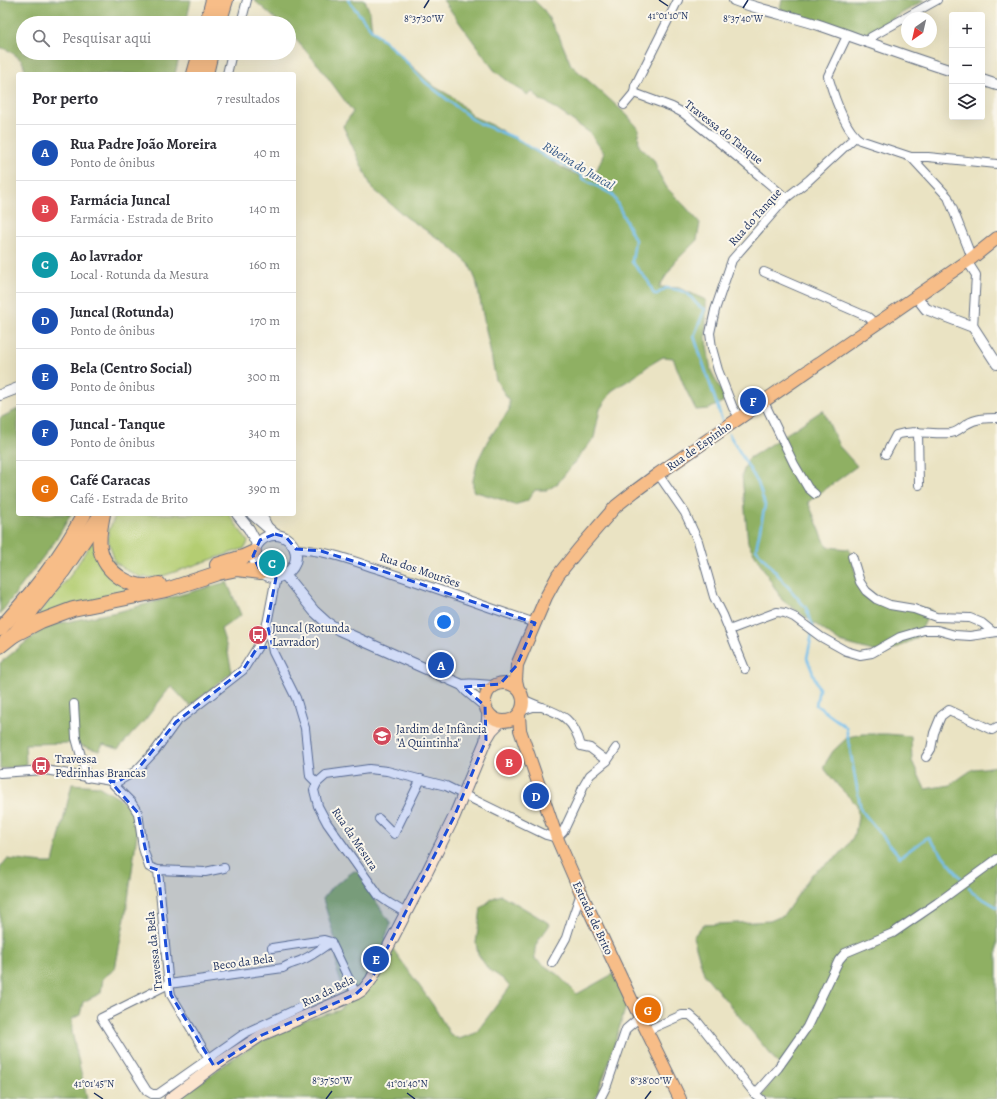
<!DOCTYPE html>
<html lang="pt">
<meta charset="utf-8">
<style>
body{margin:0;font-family:Alegreya,serif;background:#f7f7f7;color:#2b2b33}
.controls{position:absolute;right:12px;top:12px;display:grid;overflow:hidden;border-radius:4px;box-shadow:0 4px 16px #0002}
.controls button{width:36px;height:36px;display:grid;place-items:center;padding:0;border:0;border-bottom:1px solid #e1e1e2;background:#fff;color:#2b2b33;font:20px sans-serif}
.compass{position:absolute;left:901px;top:12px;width:36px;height:36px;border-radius:50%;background:#fff;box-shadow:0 4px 16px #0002;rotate:214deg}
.you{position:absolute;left:444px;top:622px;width:14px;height:14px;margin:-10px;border:3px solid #fff;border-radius:50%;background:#1a73e8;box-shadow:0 0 0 6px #1a73e833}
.badge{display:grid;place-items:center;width:26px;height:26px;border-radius:50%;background:#111827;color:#fff;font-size:13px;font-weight:700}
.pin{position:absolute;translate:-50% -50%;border:2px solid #fff;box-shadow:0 1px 4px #0006}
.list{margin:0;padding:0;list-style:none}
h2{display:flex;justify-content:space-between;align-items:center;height:52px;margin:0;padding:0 16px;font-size:17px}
h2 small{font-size:13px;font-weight:400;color:#7c7c81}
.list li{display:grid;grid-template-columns:26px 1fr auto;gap:12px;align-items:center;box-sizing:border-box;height:56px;padding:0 16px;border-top:1px solid #e1e1e2}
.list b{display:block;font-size:15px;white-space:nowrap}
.list p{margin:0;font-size:13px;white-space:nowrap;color:#7c7c81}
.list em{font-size:13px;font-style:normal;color:#7c7c81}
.icon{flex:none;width:22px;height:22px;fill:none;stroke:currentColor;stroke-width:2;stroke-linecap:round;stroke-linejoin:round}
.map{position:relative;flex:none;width:997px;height:1099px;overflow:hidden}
.search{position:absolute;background:#fff;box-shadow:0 4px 16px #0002;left:16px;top:16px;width:280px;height:44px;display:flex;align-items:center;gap:10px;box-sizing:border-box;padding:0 14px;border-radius:22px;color:#7c7c81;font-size:15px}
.panel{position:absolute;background:#fff;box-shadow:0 4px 16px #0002;left:16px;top:72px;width:280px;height:444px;border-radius:4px}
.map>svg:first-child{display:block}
.green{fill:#b4cd72;stroke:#687e68}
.forest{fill:#8fb064;stroke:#557061}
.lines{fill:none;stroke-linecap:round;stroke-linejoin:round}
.stream{stroke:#74c0ee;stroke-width:2.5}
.minor-casing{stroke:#636e81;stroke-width:10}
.tertiary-casing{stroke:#636e81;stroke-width:12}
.secondary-casing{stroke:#636e81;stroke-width:13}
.primary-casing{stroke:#636e81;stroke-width:14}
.motorway-casing{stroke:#636e81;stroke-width:16}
.minor{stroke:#fff;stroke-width:8}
.tertiary{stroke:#fff;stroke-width:10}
.secondary{stroke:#fce5cf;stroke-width:11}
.primary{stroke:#f7bd88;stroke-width:12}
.motorway{stroke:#f7bd88;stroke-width:14}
.marked{fill:#1d4ed8;fill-opacity:0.2;stroke:#1d4ed8;stroke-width:3;stroke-dasharray:8 5;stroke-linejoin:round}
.ticks{fill:none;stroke:#1b2f5e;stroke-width:1.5}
.labels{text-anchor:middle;stroke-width:4;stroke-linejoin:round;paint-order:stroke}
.street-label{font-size:12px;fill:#1b2f5e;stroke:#fbf7ec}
.poi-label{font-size:12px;fill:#1b2f5e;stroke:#fbf7ec;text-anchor:start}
.water-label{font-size:13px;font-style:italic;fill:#365a89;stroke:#fbf7ec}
.ticks-label{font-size:10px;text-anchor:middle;fill:#1b2f5e;stroke:#fbf7ec;stroke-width:4;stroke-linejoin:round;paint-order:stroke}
</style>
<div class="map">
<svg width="997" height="1099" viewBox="0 0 997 1099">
<rect width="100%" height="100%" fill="#fbf7ec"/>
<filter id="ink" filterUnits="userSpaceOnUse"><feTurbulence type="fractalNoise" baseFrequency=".025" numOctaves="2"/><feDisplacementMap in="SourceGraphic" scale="8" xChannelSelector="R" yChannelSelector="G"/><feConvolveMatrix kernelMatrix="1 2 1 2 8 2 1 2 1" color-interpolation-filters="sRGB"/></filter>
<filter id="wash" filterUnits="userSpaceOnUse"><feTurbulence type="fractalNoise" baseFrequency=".012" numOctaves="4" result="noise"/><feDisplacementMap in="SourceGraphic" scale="16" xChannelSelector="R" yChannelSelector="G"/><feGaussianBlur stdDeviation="0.9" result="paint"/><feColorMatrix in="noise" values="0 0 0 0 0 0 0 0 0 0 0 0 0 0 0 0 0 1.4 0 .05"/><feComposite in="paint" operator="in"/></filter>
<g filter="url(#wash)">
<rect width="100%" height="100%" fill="#eae3c3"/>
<g class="green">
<path d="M116,514H229L248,542L245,548L157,578L140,577L128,571L115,562L108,539L109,530Z"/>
<path d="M95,537L134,590L43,617L39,613L70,576Z"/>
</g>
<g class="forest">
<path d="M0,0H191L186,23H23V53H180L175,74H27L22,61L12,52L0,47Z"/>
<path d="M254,0H365L370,13L372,30L435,87L453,97L474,117L492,125L563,168L584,178L596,172L604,153L590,133L546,102L540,100L533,92L528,95L509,82L494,70L443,0H534L544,10L559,36L571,65L627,115L638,128L639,146L654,160L659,174L667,188L684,205L700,223L697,240L675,262L659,287L679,288L706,300V339L711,371L726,400L709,409L696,410L685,388L673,358L663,357L648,366L634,377L613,390L600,409L594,438L557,484L547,490H535L527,501L514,505L503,500L473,491V480L478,460L488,440L509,410V401L496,380L476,280L469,264L448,245L406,217L372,188L343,126L353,112L320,67L289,32V23H280Z"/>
<path d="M782,0H925L864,35L855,34L780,9Z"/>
<path d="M18,409V514H71L56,540L0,614V418Z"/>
<path d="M823,410L839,446L857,466L808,502L827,547L849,549L858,582L868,594L897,604L931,610L917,638L884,654L840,642L782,600L748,543L742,475L748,459Z"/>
<path d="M227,582L241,615L221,629L227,648L232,672L190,706L171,686L145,720L118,749L103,744L99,751L73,743L25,744L26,765L0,769V663L46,626L121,611Z"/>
<path d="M863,734H887L911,736L912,761L925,789L950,785L973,769L984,768L997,766V1099H766L762,1096L781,1067L704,974L693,937L703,925L770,921L784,915L812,874L838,856L847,846L855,834L858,817L857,805L839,787L823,767L833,751L848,737Z"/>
<path d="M72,784L98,786L120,799L137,816L138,834H137L127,907L115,969L103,978L101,993L83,1002L80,1015L72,1019V1032L87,1099H0V868L7,859L44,863H53Z"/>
<path d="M354,871L359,872L367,888L391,924L385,938L433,1005L450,1034L459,1039L476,1033L510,987L503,979L488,969L478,954L476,943L481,908L493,898L501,895L517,904L550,924C541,939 533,941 535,959L558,975L577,994L613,974L627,1003L607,1068L595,1099H178L236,1056L291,1025L340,1010L347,1000L337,971L336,942L323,899L332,887Z"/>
</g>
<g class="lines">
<g class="stream">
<path d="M348,0L371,29L399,54L425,82L472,119L479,123L515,138L549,159L556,161L582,175V178L613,195L635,240L632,262L648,281L654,294H657L666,288C673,289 683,290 688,294C695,300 695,306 705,309L694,336L723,423"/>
<path d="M729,434L758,483L765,505L756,549L806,608L813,626"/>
<path d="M812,634L807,658L819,689L816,705L846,727L861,810L900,857L928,837L961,878"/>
<path d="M969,887L973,893L997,907"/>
</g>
</g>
</g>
<g filter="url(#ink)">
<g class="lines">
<g class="minor-casing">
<g id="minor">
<path d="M241,23L247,0"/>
<path d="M847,36L828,76C833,93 845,131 860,140L911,157L948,197L972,258"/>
<path d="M867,43L871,37L937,0"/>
<path d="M227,74L232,53"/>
<path d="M634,93L635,86L678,0"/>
<path d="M624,105L634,93L672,107L683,113L741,160L786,198"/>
<path d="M911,157H928L997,164"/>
<path d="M967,261L976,275L973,327"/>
<path d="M764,272L868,317L876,324"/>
<path d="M764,402L794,464L808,488L815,494"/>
<path d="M740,418L733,408L718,370L712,348L710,333L715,310L732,260L786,198L809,180L855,137"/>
<path d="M918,432L919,485"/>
<path d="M886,454L896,435C914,429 933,435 951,433C958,432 962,427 967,424C976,418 987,418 997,418"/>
<path d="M658,474L685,513L698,541L714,597L723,615L745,669"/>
<path d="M262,514L268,527"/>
<path d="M295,549C325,550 353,561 381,570C433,587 484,606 535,623"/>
<path d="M852,556L860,582L866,591L876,599L890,605L914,609L936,617L970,618L982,623L993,632"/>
<path d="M267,624L273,652L296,698L305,728L310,776L317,783"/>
<path d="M729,630L777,612L785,613L794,617L821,637L846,651L860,655L872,653L900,637L924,630H937L955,635L970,636L997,632"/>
<path d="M523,699C552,714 571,709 581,746L590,748L607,761"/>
<path d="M74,704L76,738L87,778"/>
<path d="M521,711L533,707H540"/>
<path d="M926,757L931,749L934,733L941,716L949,710L992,730L997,727"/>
<path d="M0,773L45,770L117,782L136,771L155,751L176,722L243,670L257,648L267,624L276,577"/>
<path d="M110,781L131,802L138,813L143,848L149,867L158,870L205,872L224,868"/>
<path d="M379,819L394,834L421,779"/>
<path d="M158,870L168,977L171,995L211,1062"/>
<path d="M406,913L389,903L379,896L327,823L318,806L314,790L317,783L326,775L369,769L387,771L446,786L546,835L557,838L563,832L579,798L583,787L590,775L607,761L616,748"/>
<path d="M331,942L356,994"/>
<path d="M272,948L324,940L331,942"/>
<path d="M552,963L566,938L572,919L581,893"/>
<path d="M299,1008L245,1033L158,1094H152L147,1091L101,1018L169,984L283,968C290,963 297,963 304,959C313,955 322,948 331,942"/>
<path d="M646,1031L682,1015H690L698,1022L755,1094L761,1099"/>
<path d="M755,1094L778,1068L807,1027L839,960L845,953L893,933L937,903L997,859"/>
<path d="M600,1099L607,1085L626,1029L640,1017"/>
</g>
</g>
<g class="tertiary-casing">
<g id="tertiary">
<path d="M734,0C762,11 793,16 822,26C865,41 908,57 952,71"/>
<path d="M982,80L997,85"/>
<path d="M916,296L926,309L973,327L997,364"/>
<path d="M0,395L18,388"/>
<path d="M237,514L249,529L257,544"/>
<path d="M252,514L275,534"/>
<circle cx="275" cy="556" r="21"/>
<path d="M285,575L314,611L326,622L339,630L462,685L467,691L485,706"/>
<path d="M462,685C473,683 483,686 494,686"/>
</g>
</g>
<g class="secondary-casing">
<g id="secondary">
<path d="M486,738L488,712"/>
<path d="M170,1099L214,1066L262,1035L356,994L364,989L371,980L427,872L454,817L486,740L492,730L501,721"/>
</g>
</g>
<g class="primary-casing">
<g id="primary">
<circle cx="504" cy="702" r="19"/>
<path d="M518,689L516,680L517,665L546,597L558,575L578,550L616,506L635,491L658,474L972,258L997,238"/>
<path d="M519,715L520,730L557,838L581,893L633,1003L680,1099"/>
</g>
</g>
<g class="motorway-casing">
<g id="motorway">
<path d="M207,23L213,0"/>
<path d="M219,23L226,0"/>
<path d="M194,74L200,53"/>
<path d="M206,74L211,53"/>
<path d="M103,514C101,525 98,536 100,548C105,574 134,592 159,584"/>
<path d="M217,565L243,557L254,552"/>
<path d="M0,629C32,593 62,557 84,514"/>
<path d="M14,635L41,621L73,609L166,590L218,573L237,569L261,572"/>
<path d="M0,646L14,635L34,607L63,571L100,516"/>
</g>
</g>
<use href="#minor" class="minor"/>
<use href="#tertiary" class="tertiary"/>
<use href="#secondary" class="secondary"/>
<use href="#primary" class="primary"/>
<use href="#motorway" class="motorway"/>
</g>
</g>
<path class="marked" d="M275,534L286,537L296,549L321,551L353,561L535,623L517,665L500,684L463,687L485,706L486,740L454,817L371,980L356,994L262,1035L214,1066L171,995L158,870L149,867L138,813L110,781L117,782L136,771L176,722L243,670L257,648L273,647L267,624L276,578L261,572L253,556L260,540Z"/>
<path class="ticks" d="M659,0L668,6M424,8L429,0M743,8L748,0M94,1093L103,1099M407,1093L415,1099M326,1099L332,1091M645,1099L651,1091"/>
<defs>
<g id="bus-disc" transform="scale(1)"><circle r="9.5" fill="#d1495b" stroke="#fbf7ec"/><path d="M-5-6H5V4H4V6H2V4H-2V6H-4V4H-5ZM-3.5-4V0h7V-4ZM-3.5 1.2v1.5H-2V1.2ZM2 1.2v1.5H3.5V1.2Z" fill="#fff"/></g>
<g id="school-disc" transform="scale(1)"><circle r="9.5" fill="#d1495b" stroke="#fbf7ec"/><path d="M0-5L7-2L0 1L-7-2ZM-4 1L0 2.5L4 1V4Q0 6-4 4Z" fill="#fff"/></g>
</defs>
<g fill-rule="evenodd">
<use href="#bus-disc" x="258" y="635"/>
<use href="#school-disc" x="382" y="736"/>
<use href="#bus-disc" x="41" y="766"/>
</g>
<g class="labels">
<g class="street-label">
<text transform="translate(724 132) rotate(38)" y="4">Travessa do Tanque</text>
<text transform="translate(755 217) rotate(-48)" y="4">Rua do Tanque</text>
<text transform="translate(699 446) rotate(-35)" y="4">Rua de Espinho</text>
<text transform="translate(420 570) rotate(19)" y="4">Rua dos Mourões</text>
<text transform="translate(355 839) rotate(56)" y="4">Rua da Mesura</text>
<text transform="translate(593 918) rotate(65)" y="4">Estrada de Brito</text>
<text transform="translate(154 951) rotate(-96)" y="4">Travessa da Bela</text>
<text transform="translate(243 962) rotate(-8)" y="4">Beco da Bela</text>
<text transform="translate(328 991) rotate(-26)" y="4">Rua da Bela</text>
</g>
<g class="poi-label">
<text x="272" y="632">Juncal (Rotunda<tspan x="272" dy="14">Lavrador)</tspan></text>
<text x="396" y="733">Jardim de Infância<tspan x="396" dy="14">"A Quintinha"</tspan></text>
<text x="55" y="763">Travessa<tspan x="55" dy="14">Pedrinhas Brancas</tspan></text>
</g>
<g class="water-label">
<text transform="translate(579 165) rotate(31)" y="5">Ribeira do Juncal</text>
</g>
</g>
<g class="ticks-label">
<text x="668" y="19">41°01'10"N</text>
<text x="424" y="22">8°37'30"W</text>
<text x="743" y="22">8°37'40"W</text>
<text x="332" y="1084">8°37'50"W</text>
<text x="651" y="1084">8°38'00"W</text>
<text x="94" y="1087">41°01'45"N</text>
<text x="407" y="1087">41°01'40"N</text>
</g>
</svg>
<div class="controls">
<button>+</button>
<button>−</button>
<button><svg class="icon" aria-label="layers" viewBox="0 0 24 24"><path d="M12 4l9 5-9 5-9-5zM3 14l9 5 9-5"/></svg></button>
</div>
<svg class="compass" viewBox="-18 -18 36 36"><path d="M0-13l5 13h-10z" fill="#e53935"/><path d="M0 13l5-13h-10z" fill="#7c7c81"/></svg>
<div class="you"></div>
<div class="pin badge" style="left:441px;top:665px;background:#1a4fb4">A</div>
<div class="pin badge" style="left:509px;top:762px;background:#e0444e">B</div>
<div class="pin badge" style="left:272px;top:563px;background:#0f9aa8">C</div>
<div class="pin badge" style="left:536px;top:796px;background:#1a4fb4">D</div>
<div class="pin badge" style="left:376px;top:959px;background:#1a4fb4">E</div>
<div class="pin badge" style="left:753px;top:401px;background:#1a4fb4">F</div>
<div class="pin badge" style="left:648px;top:1010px;background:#e8710a">G</div>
<div class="search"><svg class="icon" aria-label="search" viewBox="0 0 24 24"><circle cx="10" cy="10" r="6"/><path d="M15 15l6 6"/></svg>Pesquisar aqui</div>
<section class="panel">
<h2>Por perto<small>7 resultados</small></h2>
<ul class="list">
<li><span class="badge" style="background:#1a4fb4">A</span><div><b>Rua Padre João Moreira</b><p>Ponto de ônibus</p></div><em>40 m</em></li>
<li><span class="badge" style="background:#e0444e">B</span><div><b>Farmácia Juncal</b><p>Farmácia · Estrada de Brito</p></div><em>140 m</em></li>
<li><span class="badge" style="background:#0f9aa8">C</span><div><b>Ao lavrador</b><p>Local · Rotunda da Mesura</p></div><em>160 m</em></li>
<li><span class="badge" style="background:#1a4fb4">D</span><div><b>Juncal (Rotunda)</b><p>Ponto de ônibus</p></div><em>170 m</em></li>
<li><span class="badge" style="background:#1a4fb4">E</span><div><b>Bela (Centro Social)</b><p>Ponto de ônibus</p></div><em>300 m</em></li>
<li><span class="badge" style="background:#1a4fb4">F</span><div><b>Juncal - Tanque</b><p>Ponto de ônibus</p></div><em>340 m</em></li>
<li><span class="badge" style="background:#e8710a">G</span><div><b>Café Caracas</b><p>Café · Estrada de Brito</p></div><em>390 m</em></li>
</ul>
</section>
</div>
